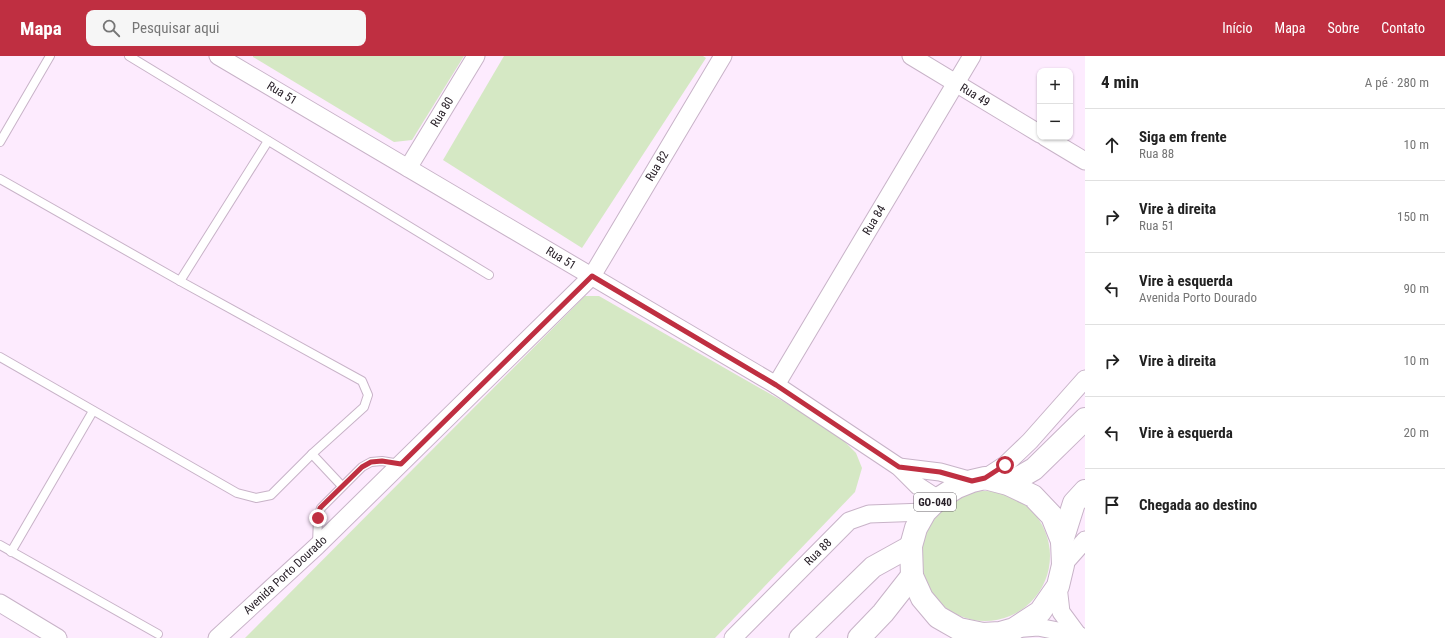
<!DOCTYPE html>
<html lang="pt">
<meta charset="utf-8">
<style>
body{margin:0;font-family:"Roboto Condensed",sans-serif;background:#f6f6f6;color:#222}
.controls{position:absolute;right:12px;top:12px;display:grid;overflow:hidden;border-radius:8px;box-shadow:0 1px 3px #0004}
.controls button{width:36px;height:36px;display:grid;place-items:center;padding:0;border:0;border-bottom:1px solid #e0e0e0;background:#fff;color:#222;font:20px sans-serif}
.stop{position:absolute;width:12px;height:12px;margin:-9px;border:3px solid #bf2f41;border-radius:50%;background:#fff}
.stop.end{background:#bf2f41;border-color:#fff;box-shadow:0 1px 4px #0008}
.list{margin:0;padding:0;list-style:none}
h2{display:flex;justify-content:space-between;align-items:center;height:52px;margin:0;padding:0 16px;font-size:17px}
h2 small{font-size:13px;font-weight:400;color:#767676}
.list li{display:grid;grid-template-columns:26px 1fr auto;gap:12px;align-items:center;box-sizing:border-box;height:72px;padding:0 16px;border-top:1px solid #e0e0e0}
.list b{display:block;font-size:15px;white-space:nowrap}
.list p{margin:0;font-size:13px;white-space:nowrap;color:#767676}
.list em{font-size:13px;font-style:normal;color:#767676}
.icon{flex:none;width:22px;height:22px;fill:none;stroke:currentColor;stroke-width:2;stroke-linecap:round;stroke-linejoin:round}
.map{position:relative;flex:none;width:1085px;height:582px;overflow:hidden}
header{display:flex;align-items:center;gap:24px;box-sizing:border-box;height:56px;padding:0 20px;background:#bf2f41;color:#fff}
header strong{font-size:19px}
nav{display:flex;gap:22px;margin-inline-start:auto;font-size:14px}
.search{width:280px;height:36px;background:#f6f6f6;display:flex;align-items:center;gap:10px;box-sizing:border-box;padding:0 14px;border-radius:8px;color:#767676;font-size:15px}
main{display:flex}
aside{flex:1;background:#fff}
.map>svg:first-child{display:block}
.green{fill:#d5e8c4}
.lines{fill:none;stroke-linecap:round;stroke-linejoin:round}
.service-casing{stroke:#c8b3c8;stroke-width:10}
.minor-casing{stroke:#c8b3c8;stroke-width:19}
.tertiary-casing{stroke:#c8b3c8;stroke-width:23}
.primary-casing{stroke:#c8b3c8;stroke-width:24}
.service{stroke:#fff;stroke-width:8}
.minor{stroke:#fff;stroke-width:17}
.tertiary{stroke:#fff;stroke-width:21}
.primary{stroke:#fff;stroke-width:22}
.route{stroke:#bf2f41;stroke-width:5}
.labels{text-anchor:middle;stroke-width:3;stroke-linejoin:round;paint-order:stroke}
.shield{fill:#fff;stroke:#686368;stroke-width:1}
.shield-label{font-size:11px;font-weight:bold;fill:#282028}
.street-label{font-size:12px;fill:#282028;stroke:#fff}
</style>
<header>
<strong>Mapa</strong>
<div class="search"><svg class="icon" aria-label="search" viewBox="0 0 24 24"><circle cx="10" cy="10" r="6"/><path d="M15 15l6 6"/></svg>Pesquisar aqui</div>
<nav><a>Início</a><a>Mapa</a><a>Sobre</a><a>Contato</a></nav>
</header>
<main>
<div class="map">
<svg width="1085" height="582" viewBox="0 0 1085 582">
<rect width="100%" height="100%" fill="#fdebfe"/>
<g class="green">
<path d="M253,0H464L412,84L394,86L253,1Z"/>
<path d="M504,0H703L706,2L582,192L443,104Z"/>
<path d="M585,240H599L833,374L856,397L862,412L855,436L715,582H245Z"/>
<circle cx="985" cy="500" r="65"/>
</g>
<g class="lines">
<g class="service-casing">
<g id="service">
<path d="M129,0L489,219"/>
<path d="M0,86L50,0"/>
<path d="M0,123L180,225L362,325L368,339L364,351L312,398L271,439L256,442L237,437L0,301"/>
<path d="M180,225L268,85"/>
<path d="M312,398L342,430"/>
<path d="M317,488L318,462L321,452L362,411L371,406L382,405L400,408"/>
<path d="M0,489L158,578"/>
<path d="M11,496L93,355"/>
</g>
</g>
<g class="minor-casing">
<g id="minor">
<path d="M218,0L776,329L899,411L918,430L938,443"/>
<path d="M911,0L1040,78"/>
<path d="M1045,81L1085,105"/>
<path d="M408,112L476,0"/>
<path d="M776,329L972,0"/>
<path d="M899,411L940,416L972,425"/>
<path d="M985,422L1005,409L1030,385L1085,323"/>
<path d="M1063,509L1085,484"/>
<path d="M1058,530L1061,556L1078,579"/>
<path d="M0,547L58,582"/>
<path d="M1014,573L1038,571L1078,579L1085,582"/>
<path d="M217,582L317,490L592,220L723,0"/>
<path d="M733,582L849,465L869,458L925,456"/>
</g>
</g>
<g class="tertiary-casing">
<path id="tertiary" d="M800,582L873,511L911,490"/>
</g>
<g class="primary-casing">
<g id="primary">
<path d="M985,422L1008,428L1033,440L1052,460L1062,485L1063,509L1058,530L1040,556L1014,573L1000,577L983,578L959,573L938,561L922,542L912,520L911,490L916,472L925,456L938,443L957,431L972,425Z"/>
<path d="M1008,428L1034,413L1085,363"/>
<path d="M1062,485L1074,447L1085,435"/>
<path d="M859,582L883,557L912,520"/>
</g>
</g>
<use href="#service" class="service"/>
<use href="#minor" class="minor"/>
<use href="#tertiary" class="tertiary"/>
<use href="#primary" class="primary"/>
</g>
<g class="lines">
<path class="route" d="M318,462L320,452L362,411L371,406L382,405L401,408L592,220L776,329L899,411L940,416L972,425L985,422L1005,409"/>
</g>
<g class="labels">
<rect class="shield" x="914" y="437" width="42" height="18" rx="3"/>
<g class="shield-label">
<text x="935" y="450">GO-040</text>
</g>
<g class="street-label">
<text transform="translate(282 37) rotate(31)" y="4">Rua 51</text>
<text transform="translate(975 39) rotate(31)" y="4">Rua 49</text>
<text transform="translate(442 56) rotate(-59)" y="4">Rua 80</text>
<text transform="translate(657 110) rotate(-59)" y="4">Rua 82</text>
<text transform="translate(874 164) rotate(-59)" y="4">Rua 84</text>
<text transform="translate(561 202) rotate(31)" y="4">Rua 51</text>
<text transform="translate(818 496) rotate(-45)" y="4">Rua 88</text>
<text transform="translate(285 519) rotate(-43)" y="4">Avenida Porto Dourado</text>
</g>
</g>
</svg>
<div class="controls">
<button>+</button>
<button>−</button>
</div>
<div class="stop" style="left:1005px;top:409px"></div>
<div class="stop end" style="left:318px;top:462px"></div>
</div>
<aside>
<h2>4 min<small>A pé · 280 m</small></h2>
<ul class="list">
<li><svg class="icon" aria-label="ahead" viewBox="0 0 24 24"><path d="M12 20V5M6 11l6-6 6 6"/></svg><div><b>Siga em frente</b><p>Rua 88</p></div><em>10 m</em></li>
<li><svg class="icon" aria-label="right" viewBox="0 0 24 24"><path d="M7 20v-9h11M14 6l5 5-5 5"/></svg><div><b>Vire à direita</b><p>Rua 51</p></div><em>150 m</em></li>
<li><svg class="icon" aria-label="left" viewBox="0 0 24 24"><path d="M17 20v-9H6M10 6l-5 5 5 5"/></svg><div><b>Vire à esquerda</b><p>Avenida Porto Dourado</p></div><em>90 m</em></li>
<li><svg class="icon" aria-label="right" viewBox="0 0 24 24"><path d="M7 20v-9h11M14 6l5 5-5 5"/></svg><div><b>Vire à direita</b></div><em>10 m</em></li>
<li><svg class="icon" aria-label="left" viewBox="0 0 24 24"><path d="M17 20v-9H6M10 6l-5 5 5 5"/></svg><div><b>Vire à esquerda</b></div><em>20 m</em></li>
<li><svg class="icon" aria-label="arrive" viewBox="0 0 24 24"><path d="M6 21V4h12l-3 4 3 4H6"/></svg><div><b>Chegada ao destino</b></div></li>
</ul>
</aside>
</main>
